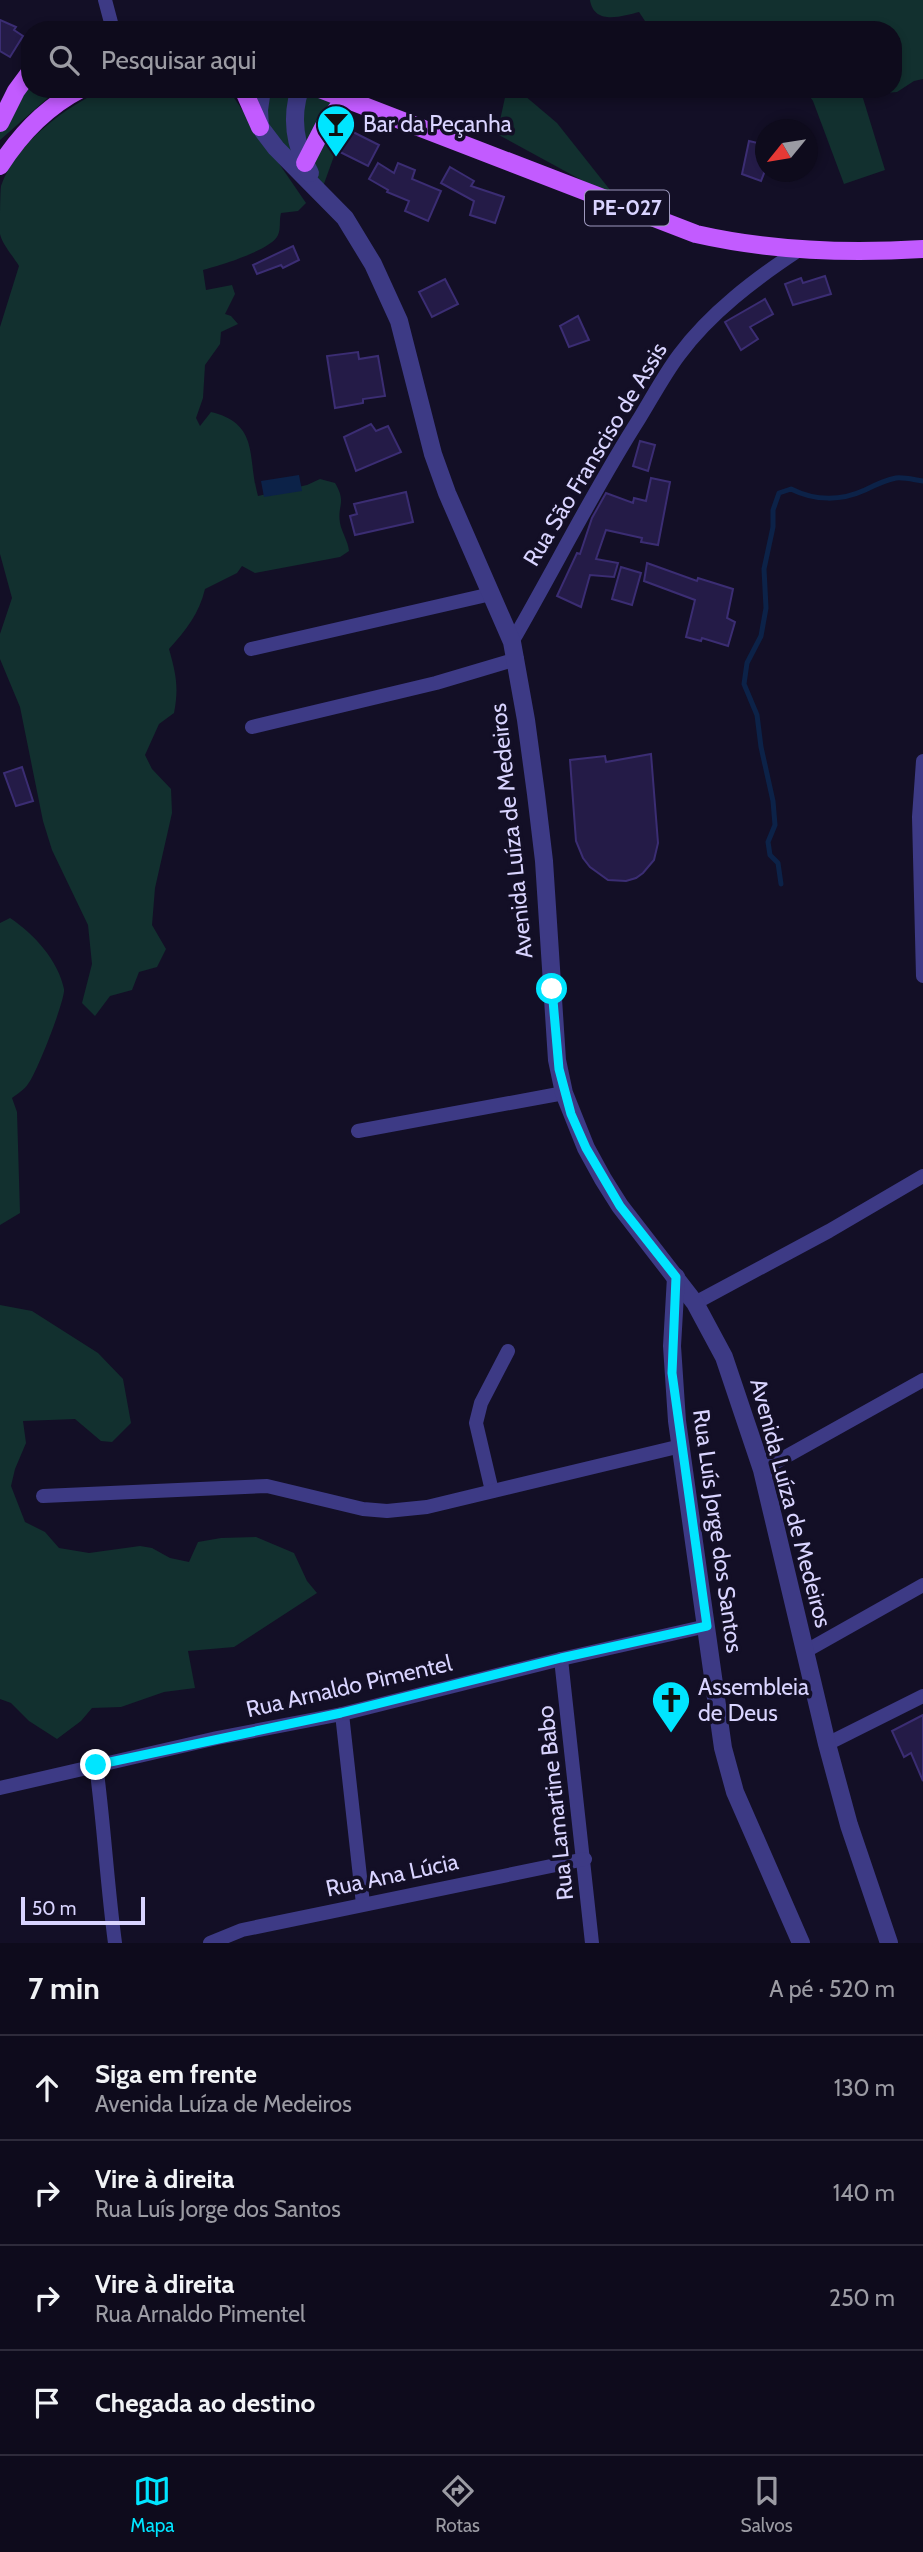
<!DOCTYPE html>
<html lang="pt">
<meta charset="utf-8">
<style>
body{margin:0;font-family:Cabin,sans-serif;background:#1c1929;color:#f1f3f6}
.compass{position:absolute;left:755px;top:119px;width:63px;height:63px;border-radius:50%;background:#0e0b1c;box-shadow:0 4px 10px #0003;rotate:240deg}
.scale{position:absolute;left:21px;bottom:18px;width:124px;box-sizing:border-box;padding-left:7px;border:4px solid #d9d4ff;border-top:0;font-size:19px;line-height:24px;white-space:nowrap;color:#d9d4ff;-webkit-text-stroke:5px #130f26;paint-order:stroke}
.stop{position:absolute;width:21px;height:21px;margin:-16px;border:5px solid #00e5ff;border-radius:50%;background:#fff}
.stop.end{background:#00e5ff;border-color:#fff;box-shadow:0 2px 7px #0008}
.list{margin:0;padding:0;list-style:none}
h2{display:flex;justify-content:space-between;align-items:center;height:91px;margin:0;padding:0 28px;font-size:30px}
h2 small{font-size:23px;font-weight:400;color:#9b9ba3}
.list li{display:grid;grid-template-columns:46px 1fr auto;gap:21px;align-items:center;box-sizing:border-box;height:105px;padding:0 28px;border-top:2px solid #2e2b3b}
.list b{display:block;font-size:26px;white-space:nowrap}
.list p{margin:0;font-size:23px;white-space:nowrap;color:#9b9ba3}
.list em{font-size:23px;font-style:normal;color:#9b9ba3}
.icon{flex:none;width:38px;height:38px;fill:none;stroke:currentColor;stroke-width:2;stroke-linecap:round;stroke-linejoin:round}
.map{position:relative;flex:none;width:923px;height:1943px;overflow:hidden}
.search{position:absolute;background:#0e0b1c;box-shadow:0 4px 10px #0003;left:21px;right:21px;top:21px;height:77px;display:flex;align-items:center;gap:18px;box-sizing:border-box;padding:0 24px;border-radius:28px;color:#9b9ba3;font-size:26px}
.sheet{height:511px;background:#0e0b1c}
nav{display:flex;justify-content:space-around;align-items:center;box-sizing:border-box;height:98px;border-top:2px solid #2e2b3b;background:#0e0b1c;font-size:19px;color:#9b9ba3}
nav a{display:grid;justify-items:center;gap:4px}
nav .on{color:#00e5ff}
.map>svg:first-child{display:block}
.green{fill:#12302f}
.water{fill:#0c2248}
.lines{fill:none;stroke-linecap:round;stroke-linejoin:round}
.stream{stroke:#0c2248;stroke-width:5}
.building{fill:#241b47;stroke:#3b2d73;stroke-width:2}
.minor{stroke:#3d3a85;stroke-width:14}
.tertiary{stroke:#3d3a85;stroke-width:18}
.primary{stroke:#c25bff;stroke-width:18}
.route{stroke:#00e5ff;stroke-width:9}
.labels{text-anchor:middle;stroke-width:7;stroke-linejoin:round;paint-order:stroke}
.shield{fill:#130f26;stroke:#9e99be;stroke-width:2}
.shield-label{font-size:21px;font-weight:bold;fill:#d9d4ff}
.poi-label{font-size:23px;fill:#d9d4ff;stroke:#130f26;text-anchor:start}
.street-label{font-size:23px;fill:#d9d4ff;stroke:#130f26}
</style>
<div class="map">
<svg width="923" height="1943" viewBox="0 0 923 1943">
<rect width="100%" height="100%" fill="#130f26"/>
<g class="green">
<path d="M590,0H923V79L914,81L897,92L862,95L885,170L844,184L813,101L806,91C782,89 756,97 734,89H893V30H651L639,12C623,16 594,26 590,0Z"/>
<path d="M30,82V89H58L0,140V131Z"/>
<path d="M105,89H228L306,203L298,211L281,213C279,220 281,229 278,235C272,250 218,266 203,270L206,290L232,285L235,294L225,314L231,316L238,324L221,332L220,344L205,365L203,398L196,418L200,426L211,412C260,424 247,457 258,496L307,485L320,479L335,483C347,503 337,505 340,523C342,533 348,541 349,551L340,557L255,573L242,566L237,573L205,589C199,614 186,630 169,649C176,674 179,687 174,713L159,724L145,755L152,769L171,789L172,813L155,888L152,925L166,949L157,967L139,972L132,990L110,996L95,1016L82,1003L92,964L88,925L52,850L43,821L20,707L0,659V634L12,598L0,554V327L19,266C13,256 2,244 0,234C0,224 0,194 1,186C15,144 66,106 105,89Z"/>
<path d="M242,89H298L351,109L321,192L294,167Z"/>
<path d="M518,90L557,123L618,200L497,134L506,93Z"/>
<path d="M10,918C34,934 58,960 64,989C66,998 36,1075 28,1084C24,1090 17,1094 12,1098L17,1112L20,1213L0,1225V923Z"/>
<path d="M0,1305L32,1311L98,1353L123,1379L131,1423L112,1442L101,1441L75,1419L23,1421L26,1443L15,1469L11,1486L25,1522L45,1532L59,1548L89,1553L140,1546L152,1548L170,1558L189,1562L198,1542L221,1538L256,1537L294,1553L307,1581L317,1593L234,1647L188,1651L195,1688L164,1692L121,1707L92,1708L81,1721L57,1739L29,1721L11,1703L0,1699Z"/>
</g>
<path class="water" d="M299,475L302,491L264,497L261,481Z"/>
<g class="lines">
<path class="stream" d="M781,884L778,863L770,855L768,842L775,825L773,801L761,747L757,715L744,684L747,663L761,636L766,608L764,569L773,527V510L779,493L791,489C815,501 841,501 865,490C875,485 885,480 896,478C904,477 915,480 923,481"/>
</g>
<g class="building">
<path d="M0,20L16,27L14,30L23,36L10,57L0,51Z"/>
<path d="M351,131L379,145L368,166L340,152Z"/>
<path d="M749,141L766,145V168L761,181L742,174Z"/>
<path d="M378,163L394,173L398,163L415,170L412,179L441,191L428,221L405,211L409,201L387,192L388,190L369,179Z"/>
<path d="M450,167L474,181L471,186L504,197L495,223L470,215L474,201L441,183Z"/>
<path d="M293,246L299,260L283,268L281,265L257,274L253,265Z"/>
<path d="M825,276L831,294L793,305L785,284L801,278L803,283Z"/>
<path d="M445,279L458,304L432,317L419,292Z"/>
<path d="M765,299L773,314L750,327L758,339L741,350L725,322Z"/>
<path d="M578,316L589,340L569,347L560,326Z"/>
<path d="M358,352L359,359L378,356L385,396L363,399V403L335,408L327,356Z"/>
<path d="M371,424L376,431L388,426L401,452L356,471L344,437Z"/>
<path d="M640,441L655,445L648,471L633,466Z"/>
<path d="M651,478L670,482L658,545L641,542L642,538L606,530L596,559L618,563L614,577L590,575L581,607L557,596L577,553L580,554L592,518L606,493L633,503L634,498L646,501Z"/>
<path d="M406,492L413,522L355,535L350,516L357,514L354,504Z"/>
<path d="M647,563L697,581L698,578L733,589L727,618L735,622L728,646L702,638L701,641L686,637L695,600L644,581Z"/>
<path d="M621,567L641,573L632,605L612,599Z"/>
<path d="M651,754L658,843L654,860L643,873L636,878L626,881L608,880L590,867L583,858L576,841L570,760L605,756L606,762Z"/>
<path d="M22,767L33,801L16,806L4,773Z"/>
<path d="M923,1715V1781L911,1753L904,1757L892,1731Z"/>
</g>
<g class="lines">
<g class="minor">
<path d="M105,0L113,30"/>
<path d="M512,642C555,568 593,491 639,419C652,398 664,375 679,355C710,313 755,279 799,250"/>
<path d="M251,649L491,594"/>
<path d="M252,727L436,683L517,659"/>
<path d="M923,761L919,817L923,976"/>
<path d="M358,1131L564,1093"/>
<path d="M695,1303L829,1231L923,1176"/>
<path d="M762,1470L923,1380"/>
<path d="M492,1491L476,1423L481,1403L508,1351"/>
<path d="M43,1496L267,1486L363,1509L387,1511L427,1507L681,1446"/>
<path d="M806,1651L923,1585"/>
<path d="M561,1659L592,1943"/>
<path d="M342,1714L363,1904"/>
<path d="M827,1744L923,1696"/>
<path d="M96,1765C104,1824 107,1884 115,1943"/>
<path d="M0,1788L217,1738L342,1714L561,1659L707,1626"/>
<path d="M210,1943L242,1930L585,1859"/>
</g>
<g class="tertiary">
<path d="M262,89L259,110L260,127L276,148L345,218L373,264L399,321L433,454L447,493L512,642L526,720L536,794L544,861L557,1060L564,1093L586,1148L603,1179L620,1206L695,1303L724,1357L762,1470L827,1744L849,1825L889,1943"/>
<path d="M300,89C290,119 295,146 310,173"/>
<path d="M676,1277L672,1346L677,1421L723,1748L735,1792L801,1943"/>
</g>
<g class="primary">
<path d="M243,89L260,127"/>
<path d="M320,89L696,234C771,251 846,254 923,249"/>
<path d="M0,123L16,91L30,72"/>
<path d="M305,163L325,124L344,100"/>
<path d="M0,166C21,133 46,107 81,89"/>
</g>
</g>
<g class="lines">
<path class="route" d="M96,1765L341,1713L561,1658L707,1626L672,1373L676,1277L620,1206L586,1148L571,1114L559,1069L552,989"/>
</g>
<defs>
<g id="bar-pin" transform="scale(2.0125)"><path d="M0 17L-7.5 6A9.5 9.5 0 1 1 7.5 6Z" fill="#00e5ff" stroke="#130f26"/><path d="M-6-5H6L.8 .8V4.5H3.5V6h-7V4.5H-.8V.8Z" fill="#111"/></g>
<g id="church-pin" transform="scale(2.0125)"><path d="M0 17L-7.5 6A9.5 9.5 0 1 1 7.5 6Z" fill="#00e5ff" stroke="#130f26"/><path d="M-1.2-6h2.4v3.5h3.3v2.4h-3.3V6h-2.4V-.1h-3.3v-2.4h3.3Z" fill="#111"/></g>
</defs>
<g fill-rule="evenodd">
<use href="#bar-pin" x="336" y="124"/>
<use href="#church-pin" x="671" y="1700"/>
</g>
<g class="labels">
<rect class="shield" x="585" y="190.5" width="84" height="35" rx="5"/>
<g class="shield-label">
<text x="627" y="215">PE-027</text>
</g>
<g class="poi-label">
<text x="363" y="132">Bar da Peçanha</text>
<text x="698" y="1695">Assembleia<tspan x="698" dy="26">de Deus</tspan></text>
</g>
<g class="street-label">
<text transform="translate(595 454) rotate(-59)" y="8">Rua São Fransciso de Assis</text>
<text transform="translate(511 831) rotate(-96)" y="8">Avenida Luíza de Medeiros</text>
<text transform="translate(791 1503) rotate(75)" y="8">Avenida Luíza de Medeiros</text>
<text transform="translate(718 1531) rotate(82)" y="8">Rua Luís Jorge dos Santos</text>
<text transform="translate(349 1686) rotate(-13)" y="8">Rua Arnaldo Pimentel</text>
<text transform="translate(555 1803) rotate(-96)" y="8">Rua Lamartine Babo</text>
<text transform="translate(392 1875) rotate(-12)" y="8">Rua Ana Lúcia</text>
</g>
</g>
</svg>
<svg class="compass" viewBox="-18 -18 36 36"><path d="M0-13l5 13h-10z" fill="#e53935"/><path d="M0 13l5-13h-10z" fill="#9b9ba3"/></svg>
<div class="scale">50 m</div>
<div class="stop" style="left:552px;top:989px"></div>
<div class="stop end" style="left:96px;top:1765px"></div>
<div class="search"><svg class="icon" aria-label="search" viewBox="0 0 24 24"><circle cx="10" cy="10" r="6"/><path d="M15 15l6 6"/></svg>Pesquisar aqui</div>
</div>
<section class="sheet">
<h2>7 min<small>A pé · 520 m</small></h2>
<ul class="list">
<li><svg class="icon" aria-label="ahead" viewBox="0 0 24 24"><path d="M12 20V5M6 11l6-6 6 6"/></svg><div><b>Siga em frente</b><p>Avenida Luíza de Medeiros</p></div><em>130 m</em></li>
<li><svg class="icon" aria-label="right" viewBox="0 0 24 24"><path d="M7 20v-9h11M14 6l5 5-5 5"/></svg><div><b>Vire à direita</b><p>Rua Luís Jorge dos Santos</p></div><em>140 m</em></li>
<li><svg class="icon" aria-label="right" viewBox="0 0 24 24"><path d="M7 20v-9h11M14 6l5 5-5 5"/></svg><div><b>Vire à direita</b><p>Rua Arnaldo Pimentel</p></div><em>250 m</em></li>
<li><svg class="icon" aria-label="arrive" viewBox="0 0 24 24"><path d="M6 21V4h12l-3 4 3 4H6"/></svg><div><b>Chegada ao destino</b></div></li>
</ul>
</section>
<nav>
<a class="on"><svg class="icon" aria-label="map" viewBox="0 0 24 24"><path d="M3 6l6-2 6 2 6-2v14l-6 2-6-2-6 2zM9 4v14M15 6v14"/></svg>Mapa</a>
<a><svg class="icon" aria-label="directions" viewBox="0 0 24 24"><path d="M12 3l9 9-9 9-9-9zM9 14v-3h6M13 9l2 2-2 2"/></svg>Rotas</a>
<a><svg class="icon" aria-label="saved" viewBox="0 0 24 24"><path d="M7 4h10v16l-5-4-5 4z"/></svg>Salvos</a>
</nav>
